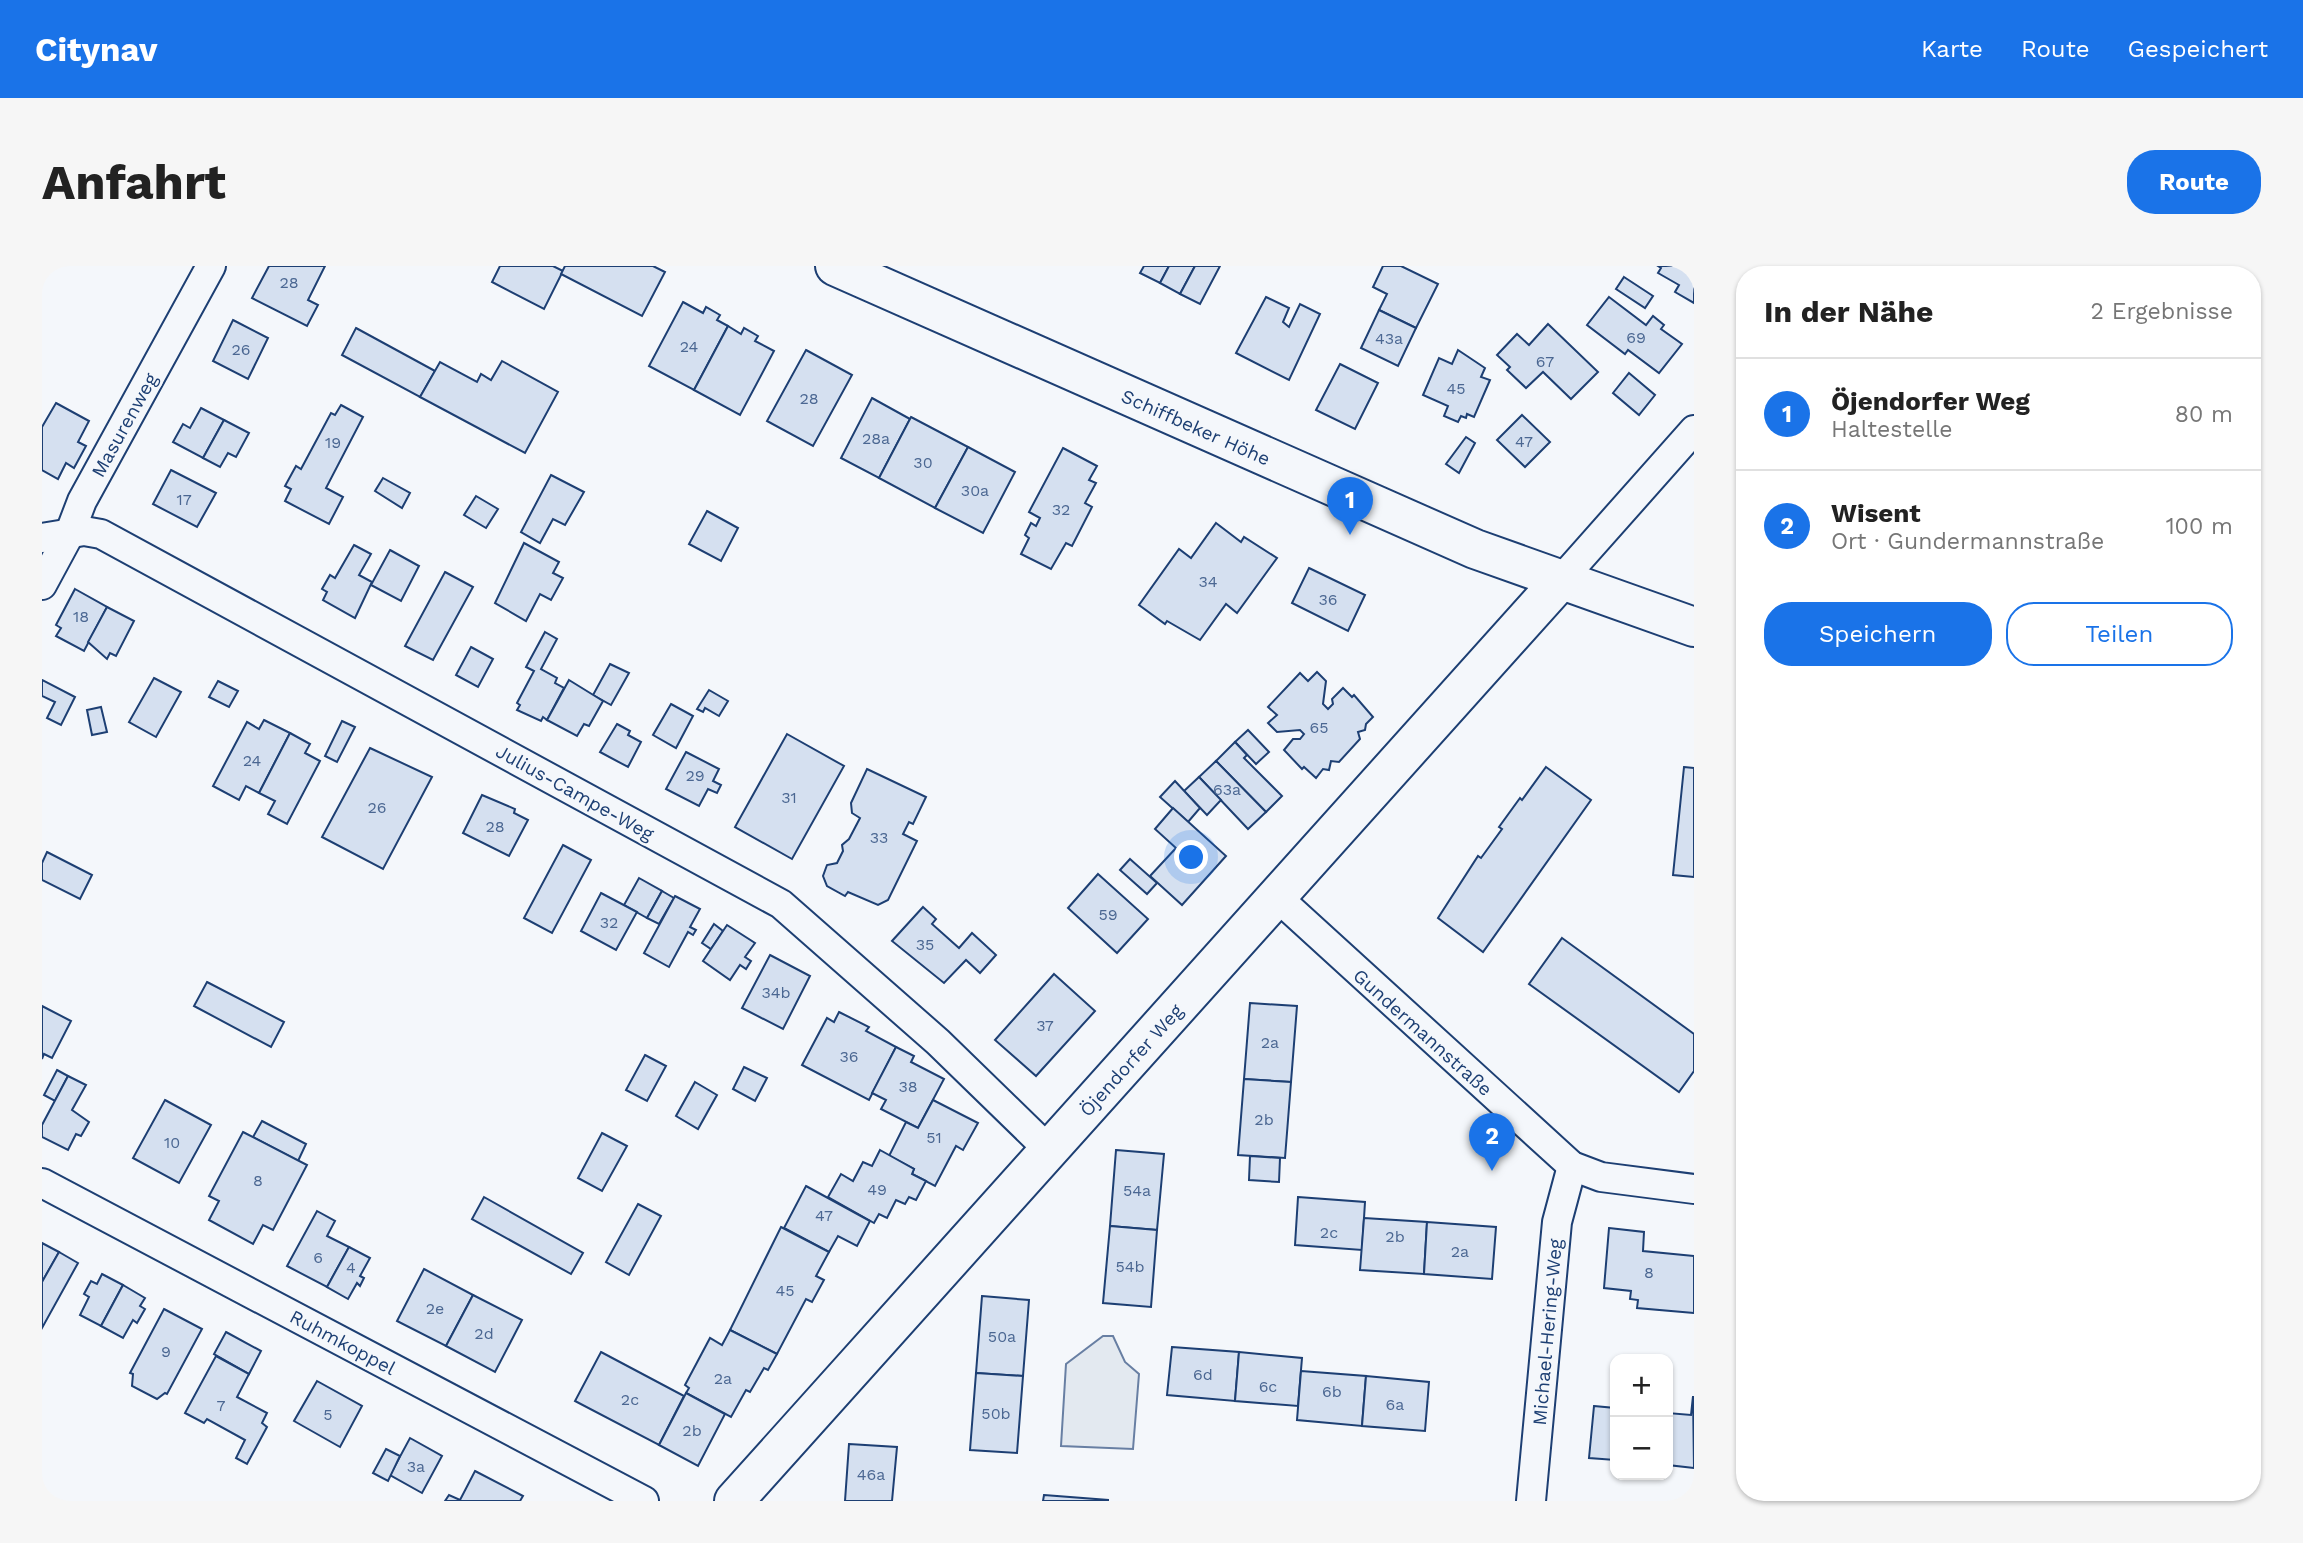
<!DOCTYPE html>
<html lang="de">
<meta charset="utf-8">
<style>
body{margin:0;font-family:"Work Sans",sans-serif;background:#f6f6f6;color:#222}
.controls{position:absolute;right:21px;bottom:21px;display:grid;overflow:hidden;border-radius:14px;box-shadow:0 2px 5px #0004}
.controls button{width:63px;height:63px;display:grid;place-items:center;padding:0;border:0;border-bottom:2px solid #e0e0e0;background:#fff;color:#222;font:35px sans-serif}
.you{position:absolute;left:1150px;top:592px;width:24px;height:24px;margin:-18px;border:5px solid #fff;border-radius:50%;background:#1a73e8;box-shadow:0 0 0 10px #1a73e833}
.badge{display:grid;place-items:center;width:46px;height:46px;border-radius:50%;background:#1a73e8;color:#fff;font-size:23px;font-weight:700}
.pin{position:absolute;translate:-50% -58px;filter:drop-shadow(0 2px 4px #0008)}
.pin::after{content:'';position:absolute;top:37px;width:24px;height:21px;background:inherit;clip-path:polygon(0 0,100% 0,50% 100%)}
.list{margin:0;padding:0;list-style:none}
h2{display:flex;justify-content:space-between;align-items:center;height:91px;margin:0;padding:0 28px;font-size:30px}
h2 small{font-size:23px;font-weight:400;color:#767676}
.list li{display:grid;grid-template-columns:46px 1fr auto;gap:21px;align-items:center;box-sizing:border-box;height:112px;padding:0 28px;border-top:2px solid #e0e0e0}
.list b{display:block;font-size:26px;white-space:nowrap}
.list p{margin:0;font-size:23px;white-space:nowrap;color:#767676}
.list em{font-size:23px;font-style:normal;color:#767676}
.actions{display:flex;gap:14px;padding:21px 28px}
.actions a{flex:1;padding:16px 0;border:2px solid #1a73e8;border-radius:28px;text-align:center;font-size:24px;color:#1a73e8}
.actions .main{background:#1a73e8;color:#fff}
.map{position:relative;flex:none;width:1652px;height:1235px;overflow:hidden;border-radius:28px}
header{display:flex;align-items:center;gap:42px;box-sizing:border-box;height:98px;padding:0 35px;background:#1a73e8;color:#fff}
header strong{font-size:33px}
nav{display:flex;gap:38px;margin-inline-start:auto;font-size:24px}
.intro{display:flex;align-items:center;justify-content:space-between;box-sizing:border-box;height:168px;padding:0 42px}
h1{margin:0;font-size:49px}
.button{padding:18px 32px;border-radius:28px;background:#1a73e8;color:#fff;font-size:24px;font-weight:700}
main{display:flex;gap:42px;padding:0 42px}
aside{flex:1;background:#fff;border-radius:28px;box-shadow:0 2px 5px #0004}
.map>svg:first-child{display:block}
.green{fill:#e3e9f0;stroke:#687fa3;stroke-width:2}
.building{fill:#d5e0f0;stroke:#1d3f73;stroke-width:2}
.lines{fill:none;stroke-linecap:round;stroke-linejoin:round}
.street-casing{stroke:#1d3f73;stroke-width:32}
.secondary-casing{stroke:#1d3f73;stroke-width:42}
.street{stroke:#f4f7fb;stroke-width:28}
.secondary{stroke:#f4f7fb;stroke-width:38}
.labels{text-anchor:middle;stroke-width:5;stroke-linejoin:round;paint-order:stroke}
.number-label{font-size:16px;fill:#4b6792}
.street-label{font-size:19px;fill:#1d3f73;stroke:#f4f7fb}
</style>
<header>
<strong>Citynav</strong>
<nav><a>Karte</a><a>Route</a><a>Gespeichert</a></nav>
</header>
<div class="intro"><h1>Anfahrt</h1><a class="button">Route</a></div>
<main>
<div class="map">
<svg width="1652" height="1235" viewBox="0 0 1652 1235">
<rect width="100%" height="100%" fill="#f4f7fb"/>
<path class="green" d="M1061,1070H1071L1083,1096L1097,1108L1091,1183L1019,1180L1024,1098Z"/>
<g class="building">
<path d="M227,0H283L266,34L276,39L265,60L210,32Z"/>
<path d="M458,0H511L521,5L502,43L450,16Z"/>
<path d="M523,0H611L623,6L600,50L519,8Z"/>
<path d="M1102,0H1127L1118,17L1098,7Z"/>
<path d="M1127,0H1153L1138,28L1118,17Z"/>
<path d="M1153,0H1178L1158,38L1138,28Z"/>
<path d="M1341,0H1359L1396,18L1374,62L1337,44L1345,28L1331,21Z"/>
<path d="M1616,0H1652V37L1633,26L1637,19L1616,7L1619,2Z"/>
<path d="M1582,11L1611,30L1603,42L1574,23Z"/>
<path d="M1224,31L1247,42L1241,56L1247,61L1258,38L1278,48L1247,114L1194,87Z"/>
<path d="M1567,31L1604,59L1611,50L1622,59L1619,63L1640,78L1617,107L1586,84L1583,88L1545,59Z"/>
<path d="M641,36L661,47L664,41L678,49L675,54L686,60L652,124L607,100Z"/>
<path d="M1337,44L1374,62L1356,100L1319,82Z"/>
<path d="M191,54L226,72L206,113L171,95Z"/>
<path d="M1506,58L1556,106L1529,133L1501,106L1484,122L1465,104L1468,101L1455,89L1475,68L1487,79Z"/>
<path d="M686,60L699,68L702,62L716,70L713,75L732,85L698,149L652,124Z"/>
<path d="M314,62L393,105L378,131L300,89Z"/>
<path d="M764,84L810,109L771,180L725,155Z"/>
<path d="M1416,84L1443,102L1439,111L1448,114L1432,151L1425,148L1424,152L1419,150L1416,156L1402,150L1406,140L1381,129L1397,92L1410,98Z"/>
<path d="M460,95L516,126L483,187L378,131L398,96L435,116L439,108L449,114Z"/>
<path d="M1298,98L1336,117L1313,163L1274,144Z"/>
<path d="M1587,107L1613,129L1597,149L1571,127Z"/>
<path d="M830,132L868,153L837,212L799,192Z"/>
<path d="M14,137L47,155L36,176L44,180L32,202L24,197L16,213L0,204V161Z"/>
<path d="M299,139L321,151L284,222L301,231L287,258L243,235L249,223L243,220L254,200L259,203L289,147L293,149Z"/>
<path d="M159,142L182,154L161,192L131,176L141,158L148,162Z"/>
<path d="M1480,149L1508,176L1483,201L1455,174Z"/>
<path d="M869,151L926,181L893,242L837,212Z"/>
<path d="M182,154L207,167L194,191L186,187L178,201L161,192Z"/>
<path d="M1424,171L1433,177L1417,207L1404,198Z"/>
<path d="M926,181L973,206L941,267L893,242Z"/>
<path d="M1021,182L1055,200L1047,214L1054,217L1043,237L1050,241L1030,280L1024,277L1009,303L979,288L987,272L983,269L989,257L994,260L998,252L987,246Z"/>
<path d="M129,204L174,227L155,261L111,238Z"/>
<path d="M509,209L542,226L523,259L511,253L498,277L479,266Z"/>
<path d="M341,212L368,227L360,242L333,225Z"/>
<path d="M434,230L456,243L444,262L422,249Z"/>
<path d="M665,245L696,262L679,295L647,278Z"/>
<path d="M1174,257L1199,276L1202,271L1235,292L1195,347L1184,338L1158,374L1125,355L1123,358L1097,339L1137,283L1149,292Z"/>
<path d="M482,277L517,296L511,307L521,312L509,334L498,328L484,355L453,337Z"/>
<path d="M312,279L329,288L317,309L330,316L313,352L281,334L285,326L280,323L288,309L293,312Z"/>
<path d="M348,284L377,300L359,335L329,319Z"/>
<path d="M1267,302L1323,329L1306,365L1250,337Z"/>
<path d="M403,306L431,321L391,394L363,380Z"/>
<path d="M33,323L65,341L42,385L14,370L19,362L14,359Z"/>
<path d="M65,341L92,355L74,390L68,387L65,393L46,376Z"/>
<path d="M503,366L515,373L499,403L515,412L513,417L522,422L505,454L501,451L499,455L475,444L478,439L475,437L492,405L484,401Z"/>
<path d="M429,381L451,393L436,421L414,409Z"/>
<path d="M568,398L587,407L569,439L551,429Z"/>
<path d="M1275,406L1284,415L1281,438L1286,443L1291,438L1290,433L1301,422L1310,431L1312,429L1331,451L1324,458L1323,464L1316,466L1318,473L1297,496L1289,495L1287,504L1281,503L1274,512L1262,501L1260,503L1242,484L1251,473H1258L1262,468L1258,464L1235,466L1226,457L1235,449L1226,441L1258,407L1266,415Z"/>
<path d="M112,412L139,426L114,471L87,456Z"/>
<path d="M0,414L33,431L19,459L5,452L13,436L0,430Z"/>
<path d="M527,414L561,435L547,460L542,458L535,470L505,454Z"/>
<path d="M176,415L196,425L187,441L167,431Z"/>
<path d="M667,424L686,435L677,450L663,442L661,446L655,443Z"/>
<path d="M629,438L651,450L634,482L611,469Z"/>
<path d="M59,441L65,466L50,469L45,444Z"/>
<path d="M222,454L248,467L217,527L204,520L197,534L171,520L205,456L217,463Z"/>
<path d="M300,455L313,461L295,496L283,490Z"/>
<path d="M575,458L588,465L586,469L599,476L586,501L558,486Z"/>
<path d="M1206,464L1227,486L1214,498L1193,476Z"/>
<path d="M248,467L268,478L263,487L278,495L245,558L226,548L233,535L217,527Z"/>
<path d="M745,468L802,500L750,593L693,561Z"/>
<path d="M1193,476L1205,489L1202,492L1240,530L1224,546L1174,495Z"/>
<path d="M328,482L390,511L341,603L280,571Z"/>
<path d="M644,486L677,503L671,515L679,519L675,527L666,523L657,540L624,523Z"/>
<path d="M1174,495L1224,546L1206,563L1157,511Z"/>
<path d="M1504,501L1549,534L1441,686L1396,652L1436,590L1439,592L1460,563L1457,561L1478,532L1480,534Z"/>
<path d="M1642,501L1652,502V611L1631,609Z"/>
<path d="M825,503L884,531L871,558L867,556L861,568L875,575L846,634L836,639L806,626L803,630L785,620L781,610L785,599L795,597L801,585L800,579L807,573L818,552L810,547L809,537Z"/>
<path d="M1157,511L1179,534L1165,549L1142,525Z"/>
<path d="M1133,515L1158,542L1146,556L1118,531Z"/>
<path d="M440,529L473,543L472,547L486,554L467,590L421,567Z"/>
<path d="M1131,542L1184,590L1140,639L1108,610L1134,582L1113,563Z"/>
<path d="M521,579L549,594L510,667L482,652Z"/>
<path d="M5,586L50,609L38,633L0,614V597Z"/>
<path d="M1088,593L1115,617L1105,628L1078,604Z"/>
<path d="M1056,608L1106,653L1075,687L1026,642Z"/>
<path d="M597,612L620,625L605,652L582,639Z"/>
<path d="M620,625L632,632L617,658L605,652Z"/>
<path d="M559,627L595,646L574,684L539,665Z"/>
<path d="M633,630L658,643L648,661L654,664L651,669L646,666L627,701L602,687Z"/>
<path d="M881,641L894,653L890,658L917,682L930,667L954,689L938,707L924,694L902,717L850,675Z"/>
<path d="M672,658L681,665L669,683L660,677Z"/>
<path d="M685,659L713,677L703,691L709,695L704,703L698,699L688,714L661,695Z"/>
<path d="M1520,672L1652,768V805L1637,826L1487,718Z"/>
<path d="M728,689L768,710L741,763L700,742Z"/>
<path d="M1012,708L1053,745L994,810L953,774Z"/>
<path d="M165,716L242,756L229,781L152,740Z"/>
<path d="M1208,737L1255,740L1249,816L1202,813Z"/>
<path d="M0,740L29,755L10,792L2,788L0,793Z"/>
<path d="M797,746L827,761L824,765L854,781L827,834L760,799L785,752L792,756Z"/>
<path d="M854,781L872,790L869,796L902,813L876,862L839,843L844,834L830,827Z"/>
<path d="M603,789L624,800L605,835L584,824Z"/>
<path d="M702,801L725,812L713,835L691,823Z"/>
<path d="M15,804L26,810L13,835L2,829Z"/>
<path d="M26,810L44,819L30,844L47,856L39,870L34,868L26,884L0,871V859Z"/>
<path d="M1202,813L1249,816L1243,892L1196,889Z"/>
<path d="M653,816L675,829L656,863L634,850Z"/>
<path d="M123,834L169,859L137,917L91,892Z"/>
<path d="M891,834L936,857L921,884L914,880L893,920L870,908L872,903L847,890L864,856L876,862Z"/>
<path d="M220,855L264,878L256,895L211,871Z"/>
<path d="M201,866L265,899L231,964L221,959L211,978L167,954L177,935L167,930Z"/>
<path d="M560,867L585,880L560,925L536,912Z"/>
<path d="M838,884L872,903L870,908L884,915L874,934L867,931L863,938L854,934L845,952L837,948L832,957L786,931L799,908L811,915L821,896L830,900Z"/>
<path d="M1074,884L1122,888L1115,964L1068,960Z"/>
<path d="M1208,890L1238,892L1237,916L1207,914Z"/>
<path d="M764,920L828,955L815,980L796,970L787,986L742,962Z"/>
<path d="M442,931L541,987L529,1008L430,953Z"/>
<path d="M1256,931L1323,936L1320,984L1253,979Z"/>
<path d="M596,938L619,950L587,1009L564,996Z"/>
<path d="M275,945L293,955L285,970L307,981L285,1021L245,1000Z"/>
<path d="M1322,952L1385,956L1382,1008L1318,1004Z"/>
<path d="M1385,956L1454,961L1450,1013L1382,1008Z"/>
<path d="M1068,960L1115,964L1109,1041L1061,1037Z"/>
<path d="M739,961L787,986L774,1010L782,1014L770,1036L764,1033L735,1088L688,1064Z"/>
<path d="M1567,962L1602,966L1601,985L1652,990V1047L1595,1042L1596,1034L1588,1033L1589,1025L1562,1022Z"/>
<path d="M0,977L17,986L0,1016Z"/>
<path d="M307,981L328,992L318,1010L322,1012L318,1020L315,1017L306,1033L285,1021Z"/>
<path d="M17,986L36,997L0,1062V1016Z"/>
<path d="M382,1003L431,1029L404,1080L355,1055Z"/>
<path d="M60,1008L81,1019L59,1060L38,1049L47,1031L42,1028L49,1015L55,1018Z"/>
<path d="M81,1019L103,1032L98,1040L103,1043L95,1057L91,1054L81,1072L59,1060Z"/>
<path d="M431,1029L480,1054L453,1106L404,1080Z"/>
<path d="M940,1030L987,1034L981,1110L934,1107Z"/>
<path d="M122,1043L160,1063L125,1128L123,1127L115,1133L90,1120L91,1108L88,1107Z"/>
<path d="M688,1064L735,1088L726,1104L722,1102L708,1126L704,1124L689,1151L644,1127L647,1122L643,1119L668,1072L680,1079Z"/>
<path d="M184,1066L219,1085L207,1108L172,1088Z"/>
<path d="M1130,1081L1197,1086L1193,1135L1125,1129Z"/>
<path d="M559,1086L642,1130L617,1179L533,1135Z"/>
<path d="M1197,1086L1260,1092L1256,1140L1193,1135Z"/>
<path d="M174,1090L207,1108L195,1131L225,1147L220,1157L225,1161L205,1198L194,1192L203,1174L165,1153L162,1157L143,1147Z"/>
<path d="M1259,1105L1324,1110L1320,1160L1255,1154Z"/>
<path d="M934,1107L981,1110L975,1187L928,1184Z"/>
<path d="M1324,1110L1387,1116L1383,1165L1320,1160Z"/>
<path d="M275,1115L320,1140L298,1181L252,1155Z"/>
<path d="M644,1127L683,1148L656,1200L617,1179Z"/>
<path d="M1651,1130L1652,1202L1626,1199V1147L1649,1149Z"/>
<path d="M1552,1140L1573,1142V1194L1547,1192Z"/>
<path d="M368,1172L400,1190L380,1227L348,1209Z"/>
<path d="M807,1178L855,1181L850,1235H803Z"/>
<path d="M344,1183L358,1190L346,1215L331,1207Z"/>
<path d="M433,1205L481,1230L478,1235H403L407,1229L418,1234Z"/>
<path d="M1002,1229L1066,1234V1235H1001Z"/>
</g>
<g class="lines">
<g class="street-casing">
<g id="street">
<path d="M0,272L42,265L59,268L739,638L896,776L1007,884"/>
<path d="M1518,315L1652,164"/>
<path d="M0,319L27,269L40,235L169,0"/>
<path d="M1235,631L1530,900L1559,911L1652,923"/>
<path d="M0,917L602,1235"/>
<path d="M1489,1235L1515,956L1530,900"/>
</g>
</g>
<g class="secondary-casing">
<g id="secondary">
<path d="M793,0L1433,283L1652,361"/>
<path d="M692,1235L1518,315"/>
</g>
</g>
<use href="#street" class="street"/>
<use href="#secondary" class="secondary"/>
</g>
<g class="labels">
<g class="number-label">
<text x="247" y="22">28</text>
<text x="1594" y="77">69</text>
<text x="1347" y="78">43a</text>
<text x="647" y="86">24</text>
<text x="199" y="89">26</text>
<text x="1503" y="101">67</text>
<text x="1414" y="128">45</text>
<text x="767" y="138">28</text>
<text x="834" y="178">28a</text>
<text x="1482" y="181">47</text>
<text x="291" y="182">19</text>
<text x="881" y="202">30</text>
<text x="933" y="230">30a</text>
<text x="142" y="239">17</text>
<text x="1019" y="249">32</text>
<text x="1166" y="321">34</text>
<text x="1286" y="339">36</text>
<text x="39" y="356">18</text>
<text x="1277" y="467">65</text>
<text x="210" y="500">24</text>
<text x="653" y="515">29</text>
<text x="1185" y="529">63a</text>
<text x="747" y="537">31</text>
<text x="335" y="547">26</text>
<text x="453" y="566">28</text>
<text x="837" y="577">33</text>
<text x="1066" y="654">59</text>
<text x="567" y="662">32</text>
<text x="883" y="684">35</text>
<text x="734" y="732">34b</text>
<text x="1003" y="765">37</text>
<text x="1228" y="782">2a</text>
<text x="807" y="796">36</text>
<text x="866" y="826">38</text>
<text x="1222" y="859">2b</text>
<text x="892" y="877">51</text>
<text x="130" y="882">10</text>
<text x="216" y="920">8</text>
<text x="835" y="929">49</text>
<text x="1095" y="930">54a</text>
<text x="782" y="955">47</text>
<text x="1287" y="972">2c</text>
<text x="1353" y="976">2b</text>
<text x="1418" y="991">2a</text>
<text x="276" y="997">6</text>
<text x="1088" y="1006">54b</text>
<text x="309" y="1007">4</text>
<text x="1607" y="1012">8</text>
<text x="743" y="1030">45</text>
<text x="393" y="1048">2e</text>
<text x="442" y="1073">2d</text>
<text x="960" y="1076">50a</text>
<text x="124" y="1091">9</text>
<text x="1161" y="1114">6d</text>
<text x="681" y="1118">2a</text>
<text x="1226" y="1126">6c</text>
<text x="1290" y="1131">6b</text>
<text x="588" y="1139">2c</text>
<text x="1353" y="1144">6a</text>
<text x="179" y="1145">7</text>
<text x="954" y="1153">50b</text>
<text x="286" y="1154">5</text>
<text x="650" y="1170">2b</text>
<text x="374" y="1206">3a</text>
<text x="829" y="1214">46a</text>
</g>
<g class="street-label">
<text transform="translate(82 159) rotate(-61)" y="7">Masurenweg</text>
<text transform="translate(1154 161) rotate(24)" y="7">Schiffbeker Höhe</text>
<text transform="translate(533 526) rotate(29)" y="7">Julius-Campe-Weg</text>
<text transform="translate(1381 766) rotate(42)" y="7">Gundermannstraße</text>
<text transform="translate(1089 794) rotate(-48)" y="7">Öjendorfer Weg</text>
<text transform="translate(1505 1066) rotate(-85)" y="7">Michael-Hering-Weg</text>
<text transform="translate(301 1076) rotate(28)" y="7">Ruhmkoppel</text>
</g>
</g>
</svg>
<div class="controls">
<button>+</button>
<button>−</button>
</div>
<div class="you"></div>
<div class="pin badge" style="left:1308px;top:269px">1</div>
<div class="pin badge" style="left:1450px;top:905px">2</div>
</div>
<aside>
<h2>In der Nähe<small>2 Ergebnisse</small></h2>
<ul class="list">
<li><span class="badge">1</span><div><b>Öjendorfer Weg</b><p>Haltestelle</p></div><em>80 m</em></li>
<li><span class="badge">2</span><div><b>Wisent</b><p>Ort · Gundermannstraße</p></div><em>100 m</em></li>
</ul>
<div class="actions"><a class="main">Speichern</a><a>Teilen</a></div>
</aside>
</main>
